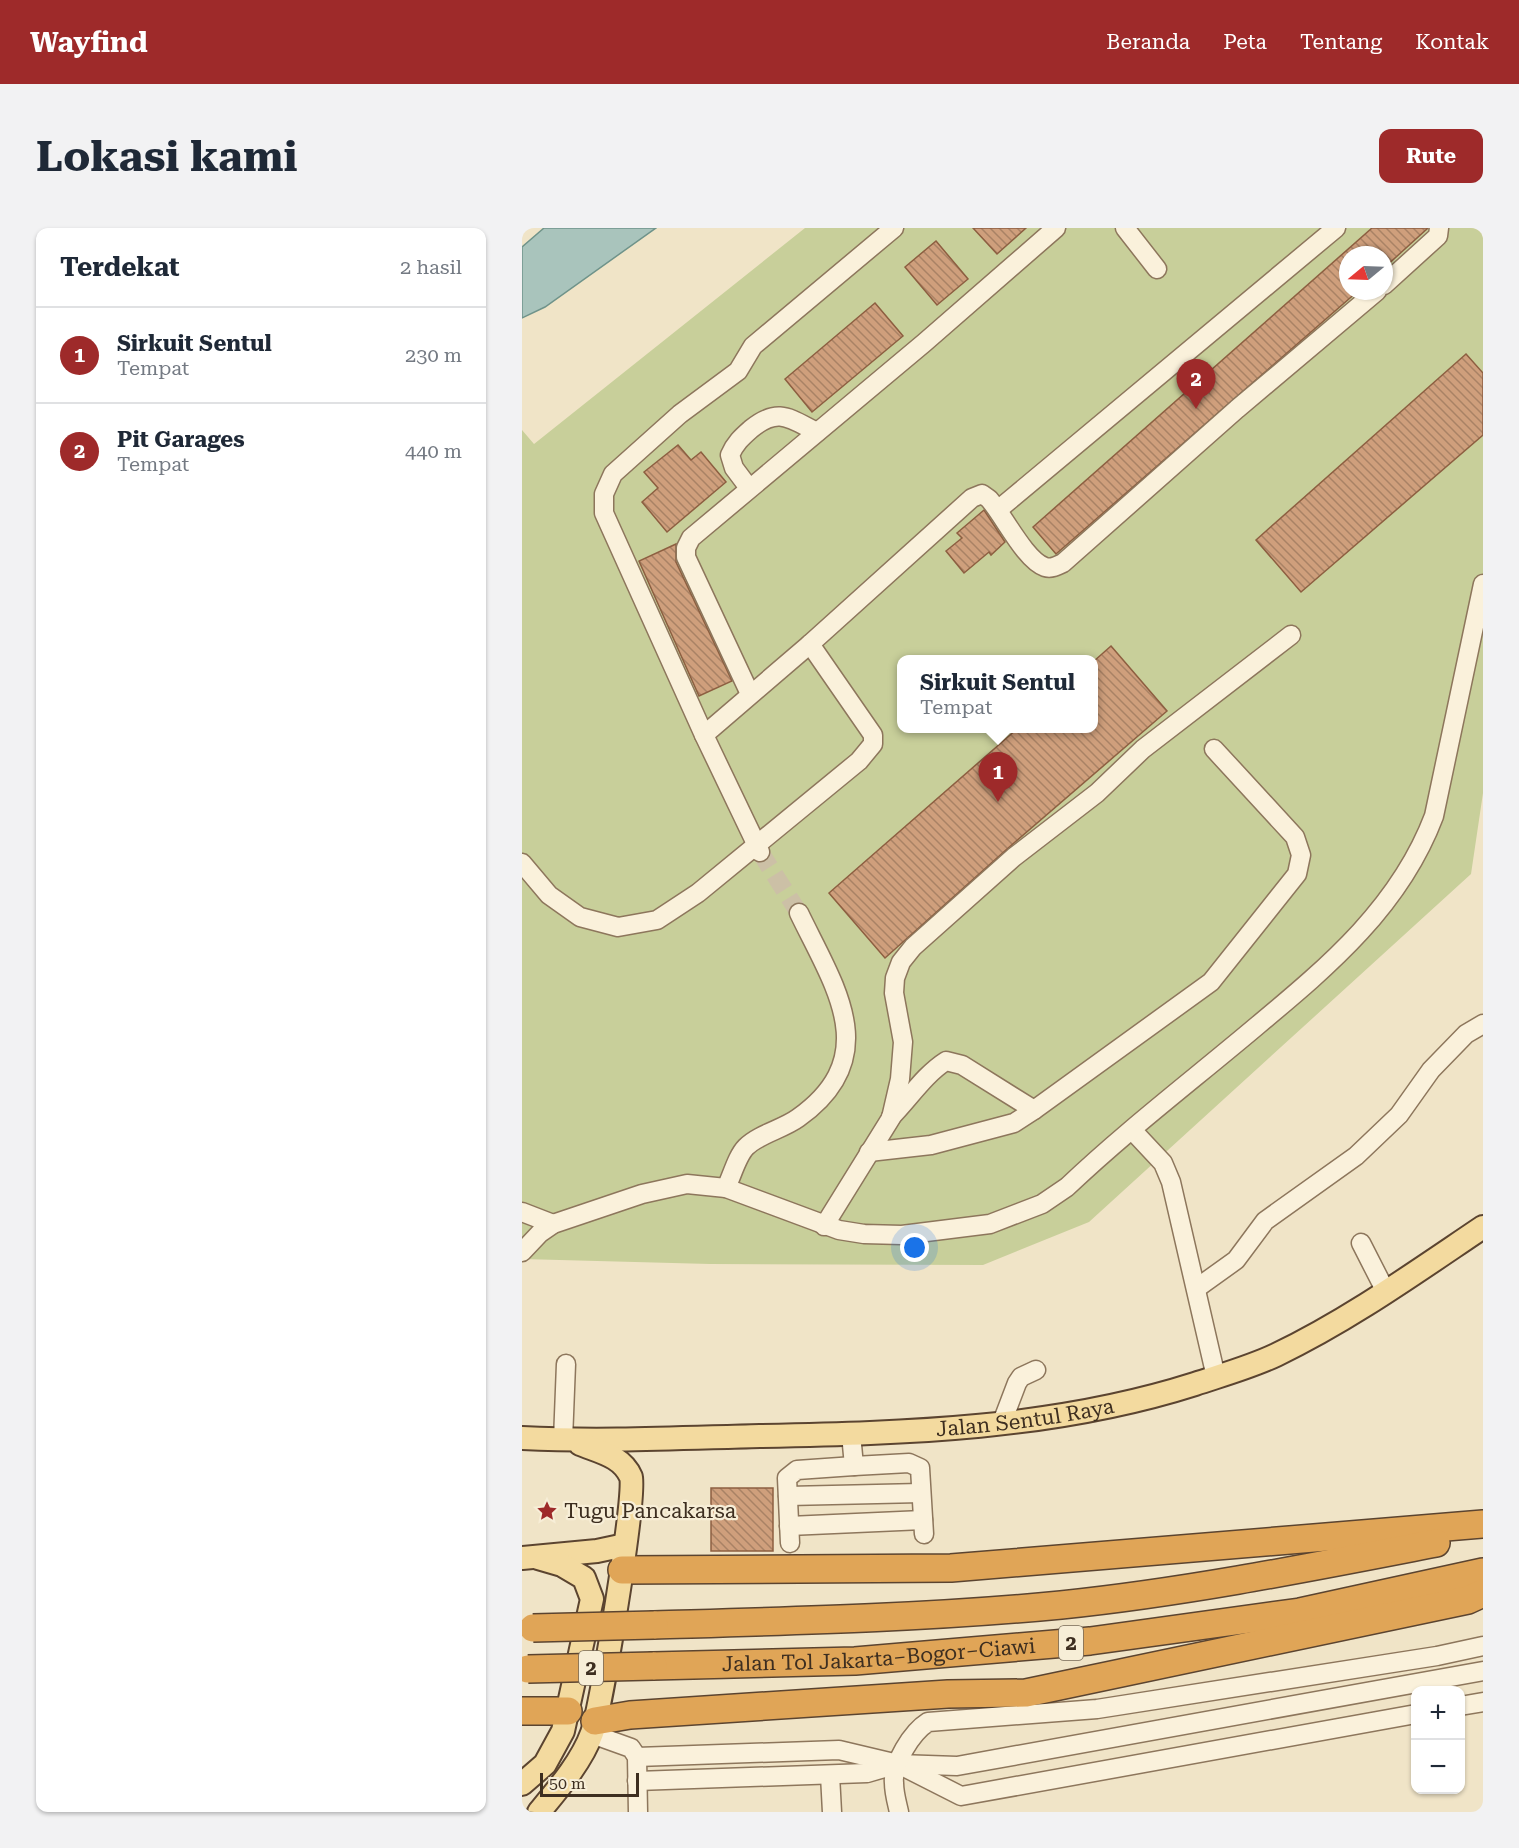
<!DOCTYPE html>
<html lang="id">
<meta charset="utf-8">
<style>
body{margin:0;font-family:"Roboto Serif",serif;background:#f2f2f3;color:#1f2937}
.controls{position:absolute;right:18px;bottom:18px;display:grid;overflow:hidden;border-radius:12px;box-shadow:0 2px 4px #0004}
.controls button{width:54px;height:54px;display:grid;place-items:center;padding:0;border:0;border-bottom:2px solid #e0e1e3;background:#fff;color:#1f2937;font:30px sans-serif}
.compass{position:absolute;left:817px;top:18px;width:54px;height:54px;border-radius:50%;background:#fff;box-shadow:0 2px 4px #0004;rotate:251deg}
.scale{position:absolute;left:18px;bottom:15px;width:99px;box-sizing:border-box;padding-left:6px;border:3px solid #3d2e20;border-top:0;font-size:16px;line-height:21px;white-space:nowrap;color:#3d2e20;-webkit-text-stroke:4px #f7eed7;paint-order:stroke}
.you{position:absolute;left:393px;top:1020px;width:21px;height:21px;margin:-15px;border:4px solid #fff;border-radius:50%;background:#1a73e8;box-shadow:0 0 0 9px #1a73e833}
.badge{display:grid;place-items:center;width:39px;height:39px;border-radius:50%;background:#9e2a2a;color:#fff;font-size:20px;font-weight:700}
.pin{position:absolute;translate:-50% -50px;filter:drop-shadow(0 2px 3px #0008)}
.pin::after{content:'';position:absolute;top:32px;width:21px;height:18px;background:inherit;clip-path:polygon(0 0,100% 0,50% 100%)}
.popup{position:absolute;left:375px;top:427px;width:201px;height:78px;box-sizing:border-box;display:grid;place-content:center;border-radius:12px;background:#fff;filter:drop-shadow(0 2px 4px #0005);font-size:20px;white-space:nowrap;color:#747a83}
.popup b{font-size:22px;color:#1f2937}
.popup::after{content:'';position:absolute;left:50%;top:100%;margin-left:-12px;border:12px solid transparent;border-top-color:#fff}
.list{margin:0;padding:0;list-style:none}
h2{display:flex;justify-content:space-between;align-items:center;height:78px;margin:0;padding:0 24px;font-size:26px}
h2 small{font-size:20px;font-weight:400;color:#747a83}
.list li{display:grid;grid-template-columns:39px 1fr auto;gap:18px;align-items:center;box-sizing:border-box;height:96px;padding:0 24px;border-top:2px solid #e0e1e3}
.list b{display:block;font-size:22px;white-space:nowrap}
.list p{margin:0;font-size:20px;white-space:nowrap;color:#747a83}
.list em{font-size:20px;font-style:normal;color:#747a83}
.map{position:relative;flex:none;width:961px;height:1584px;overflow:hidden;border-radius:12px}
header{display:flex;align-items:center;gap:36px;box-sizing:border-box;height:84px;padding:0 30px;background:#9e2a2a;color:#fff}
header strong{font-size:28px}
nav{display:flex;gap:33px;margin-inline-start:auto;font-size:21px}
.intro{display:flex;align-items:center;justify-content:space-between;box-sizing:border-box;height:144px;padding:0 36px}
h1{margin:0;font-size:42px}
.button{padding:15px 27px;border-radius:12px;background:#9e2a2a;color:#fff;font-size:21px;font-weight:700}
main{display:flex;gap:36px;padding:0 36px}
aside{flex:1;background:#fff;border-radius:12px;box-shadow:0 2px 4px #0004}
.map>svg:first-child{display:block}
.park{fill:#c8cf9a;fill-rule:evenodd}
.water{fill:#a9c4bc;stroke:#6f938a;stroke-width:1.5}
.building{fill:url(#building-back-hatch);stroke:#8d5f41;stroke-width:1.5}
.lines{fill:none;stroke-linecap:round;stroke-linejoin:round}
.minor-tunnel{stroke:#ccc0a6;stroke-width:18;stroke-dasharray:18 9;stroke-linecap:butt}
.minor-casing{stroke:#8d765c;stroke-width:21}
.major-casing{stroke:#5b4430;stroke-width:26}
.highway-casing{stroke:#5b4430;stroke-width:30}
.minor{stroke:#faf1db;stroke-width:18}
.major{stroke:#f3da9f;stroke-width:22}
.highway{stroke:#e0a557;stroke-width:27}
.highway-bridge-casing{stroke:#5b4430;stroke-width:30;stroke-linecap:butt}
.highway-bridge{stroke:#e0a557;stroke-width:27}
.labels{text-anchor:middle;stroke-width:4.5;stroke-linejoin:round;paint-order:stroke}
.shield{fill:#f7eed7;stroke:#756857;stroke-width:1.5}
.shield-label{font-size:20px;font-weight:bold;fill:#3d2e20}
.street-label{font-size:21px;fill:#3d2e20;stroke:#f7eed7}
.poi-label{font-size:21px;fill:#3d2e20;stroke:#f7eed7;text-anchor:start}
</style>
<header>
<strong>Wayfind</strong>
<nav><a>Beranda</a><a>Peta</a><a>Tentang</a><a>Kontak</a></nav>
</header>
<div class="intro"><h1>Lokasi kami</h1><a class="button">Rute</a></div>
<main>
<aside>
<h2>Terdekat<small>2 hasil</small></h2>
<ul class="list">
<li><span class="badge">1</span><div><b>Sirkuit Sentul</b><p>Tempat</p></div><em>230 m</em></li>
<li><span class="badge">2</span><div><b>Pit Garages</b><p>Tempat</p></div><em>440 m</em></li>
</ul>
</aside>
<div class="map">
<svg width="961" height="1584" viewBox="0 0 961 1584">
<defs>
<pattern id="building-back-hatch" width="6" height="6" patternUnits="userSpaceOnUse" patternTransform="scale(1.5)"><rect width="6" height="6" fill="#cf9f7c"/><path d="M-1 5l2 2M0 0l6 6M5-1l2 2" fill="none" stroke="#a98265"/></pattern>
</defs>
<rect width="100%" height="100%" fill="#f0e4c7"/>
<path class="park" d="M283,0H961V565L949,646L567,994L461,1037L188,1036L0,1031V202L12,216ZM826,27H862V63H826ZM380,432H572V500H380Z"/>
<path class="water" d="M22,0H134L23,79L0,90V19Z"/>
<g class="building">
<path d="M451,0H504L475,26Z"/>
<path d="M850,0H906L862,40V27H826V63H836L534,326L511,299Z"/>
<path d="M414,13L446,51L415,77L383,39Z"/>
<path d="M353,75L381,108L290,184L263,151Z"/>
<path d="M944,126L961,145V207L779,364L734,312Z"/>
<path d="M156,217L169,232L179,224L204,254L145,304L120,274L136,260L122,244Z"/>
<path d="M462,282L483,314L469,327L467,324L442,345L424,323L440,310L435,305Z"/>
<path d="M154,316V334L210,453L177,468L117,333Z"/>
<path d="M589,418L645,483L485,621L363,730L307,665L495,501H572V433Z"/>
<rect x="189" y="1260" width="62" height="63"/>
</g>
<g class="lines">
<path class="minor-tunnel" d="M238,624L277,685"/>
<g class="minor-casing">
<g id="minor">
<path d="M603,0L635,41"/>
<path d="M862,57L916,8L917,0"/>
<path d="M227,260L212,240L208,227C213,215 220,209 229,201C256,179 267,190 295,204"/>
<path d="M477,281L814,0"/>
<path d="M228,466L164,329V320L169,310L402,115L534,0"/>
<path d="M182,507L288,416L450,270L460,266L467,271C482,288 503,332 523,339C529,341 535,338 541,335L715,181L855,63"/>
<path d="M238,624L182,507L82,285V266L91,246L158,186L216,143L231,118L372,0"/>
<path d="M0,635L27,667L58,689L96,699L135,692L176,665L337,533L351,516V507L288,416"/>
<path d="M369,889C387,871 402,847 424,833L440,837L512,882"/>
<path d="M611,903L641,935L649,954L694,1149"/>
<path d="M347,924L409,917L492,895L512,882L689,754L775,646L779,627L773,609L692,521"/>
<path d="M204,960C210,948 215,928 224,919C237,906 261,901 276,890C363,828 312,758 277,685"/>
<path d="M0,984L31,996"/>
<path d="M302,998L369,890L378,851L381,814L372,765L373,750L379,734L391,719L492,629L575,565L621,521L769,407"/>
<path d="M839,1015L864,1064"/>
<path d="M0,1024L18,1005L31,996L120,966L165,956L204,960L317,1002L342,1006L380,1007L468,996L520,976L545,959C605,902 672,851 736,797C808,737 878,678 912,588L961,356"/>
<path d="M675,1060L714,1032L743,993L834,928L877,887L909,842L944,806L961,796"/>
<path d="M479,1197L495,1155L499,1149L514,1142"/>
<path d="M329,1206L332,1238L387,1235L398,1240L402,1306"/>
<path d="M41,1212L44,1136"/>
<path d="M266,1268L399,1265"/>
<path d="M267,1298L401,1292"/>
<path d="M268,1315L265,1250L275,1242L332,1238"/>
<path d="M938,1478L961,1474"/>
<path d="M70,1506L109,1520L115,1529L116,1584"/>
<path d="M115,1529L317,1522L376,1536L439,1568L894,1486"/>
<path d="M308,1547L310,1584"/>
<path d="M115,1553L345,1545L376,1536L435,1538L961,1443"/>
<path d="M377,1584C375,1575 372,1565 372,1555C370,1536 390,1504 406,1494L575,1481L915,1428L961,1418"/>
</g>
</g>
<g class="major-casing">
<g id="major">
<path id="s1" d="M0,1210C79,1214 159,1210 238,1208C385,1205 532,1201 673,1156C700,1147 729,1139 754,1127C827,1092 894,1044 961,999"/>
<path d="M0,1330L75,1323L103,1317"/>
<path d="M0,1556L23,1536L41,1503L70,1371L62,1350L40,1337L16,1330"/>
<path d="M17,1584C36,1561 60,1533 70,1505C79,1481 115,1263 109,1249C100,1228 78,1224 58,1216"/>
</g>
</g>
<g class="highway-casing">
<g id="highway">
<path d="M100,1342L429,1340L961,1296"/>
<path d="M132,1397C268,1393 404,1390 539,1377C665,1364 790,1339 914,1315"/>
<path id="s2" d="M131,1438L333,1433L568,1413L778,1384L961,1344"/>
<path d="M0,1483H46"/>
<path d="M73,1493L108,1487L426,1466L504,1465L946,1372L961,1365"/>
</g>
</g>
<use href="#minor" class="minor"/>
<use href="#major" class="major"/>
<use href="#highway" class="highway"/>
<g class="highway-bridge-casing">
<g id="highway-bridge">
<path d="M11,1400L132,1397"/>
<path d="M6,1441L131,1438"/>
</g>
</g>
<use href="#highway-bridge" class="highway-bridge"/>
</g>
<defs>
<g id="sight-bare" transform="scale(1.62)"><path d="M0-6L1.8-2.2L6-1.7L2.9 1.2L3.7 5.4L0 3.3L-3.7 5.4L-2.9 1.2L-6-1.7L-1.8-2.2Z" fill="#9e2a2a" stroke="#f7eed7" stroke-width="2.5" paint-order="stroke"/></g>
</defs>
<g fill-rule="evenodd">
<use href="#sight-bare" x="25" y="1283"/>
</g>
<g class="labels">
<g class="shield">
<rect x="537" y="1398" width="24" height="34" rx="4.5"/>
<rect x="57" y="1423" width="24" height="34" rx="4.5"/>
</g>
<g class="shield-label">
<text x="549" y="1422">2</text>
<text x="69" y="1447">2</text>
</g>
<g class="street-label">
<text dy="7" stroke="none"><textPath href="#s1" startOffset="504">Jalan Sentul Raya</textPath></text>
<text dy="7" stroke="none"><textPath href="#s2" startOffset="226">Jalan Tol Jakarta–Bogor–Ciawi</textPath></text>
</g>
<g class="poi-label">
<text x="42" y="1290">Tugu Pancakarsa</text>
</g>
</g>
</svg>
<div class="controls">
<button>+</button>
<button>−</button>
</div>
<svg class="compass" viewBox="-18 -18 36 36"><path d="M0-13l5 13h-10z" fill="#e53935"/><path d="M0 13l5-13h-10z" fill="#747a83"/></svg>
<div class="scale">50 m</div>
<div class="you"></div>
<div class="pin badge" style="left:476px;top:574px">1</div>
<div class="popup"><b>Sirkuit Sentul</b>Tempat</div>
<div class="pin badge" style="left:674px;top:181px">2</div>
</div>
</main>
